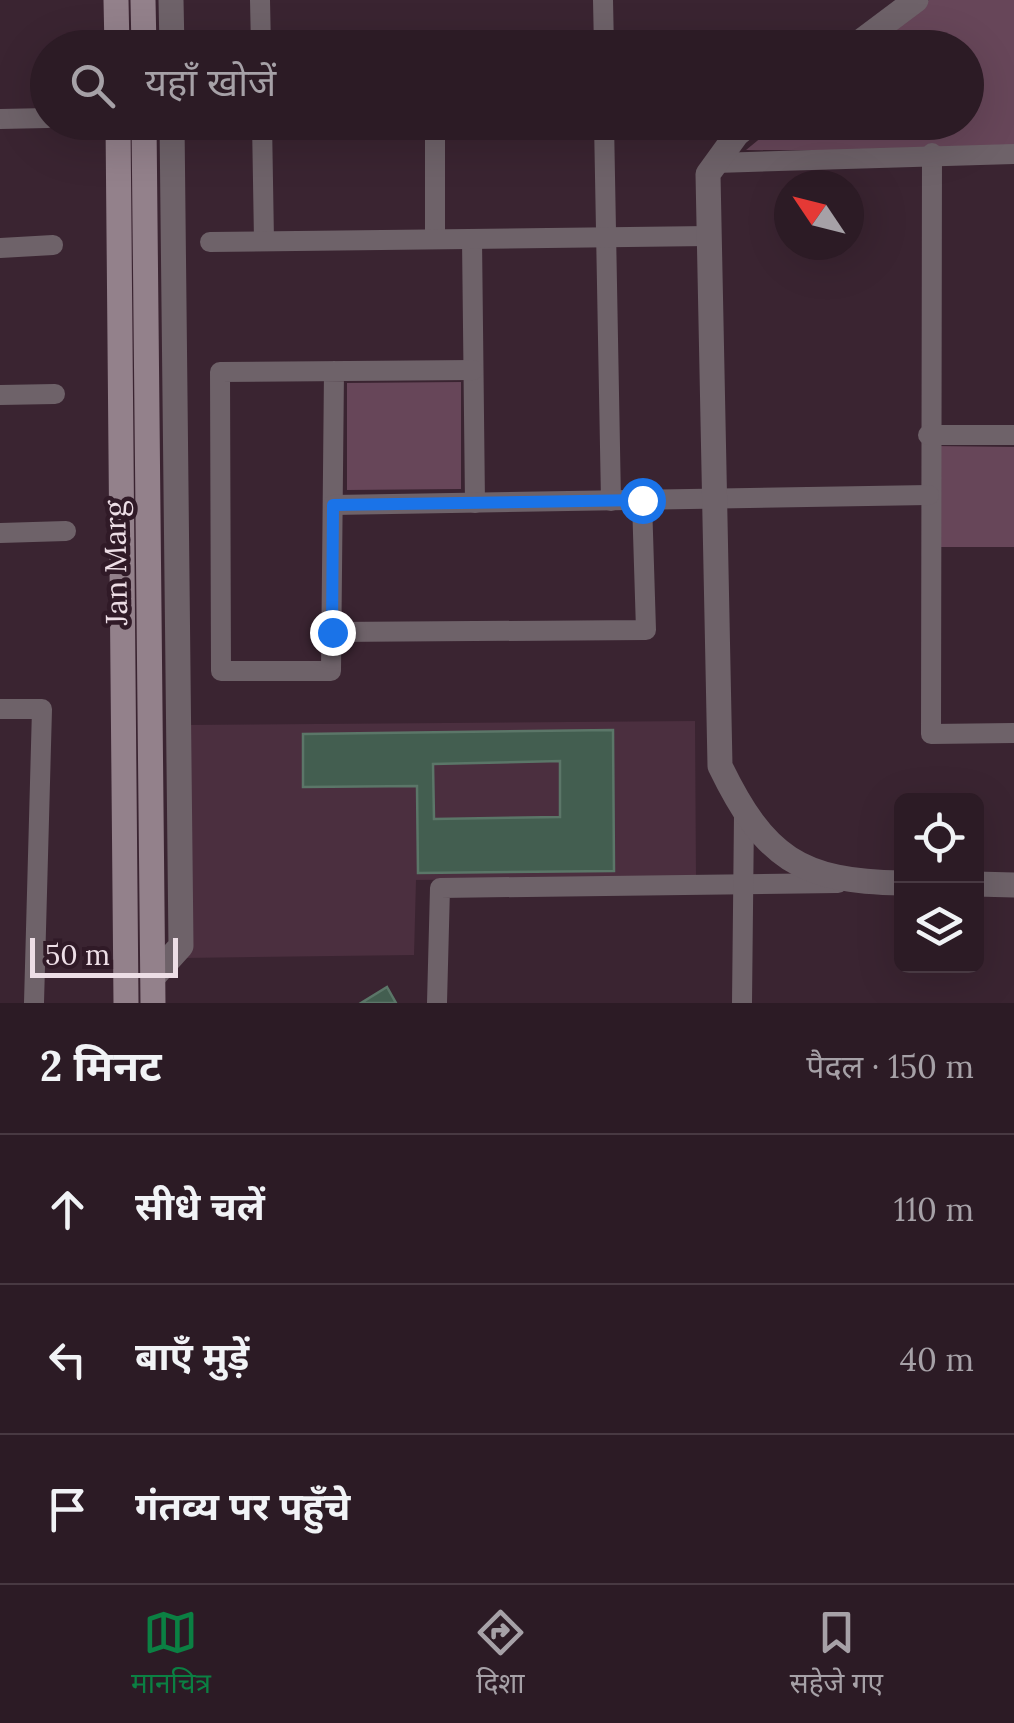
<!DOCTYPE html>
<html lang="hi">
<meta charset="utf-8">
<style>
body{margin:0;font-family:Lora,"Noto Sans Devanagari",serif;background:#34242d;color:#f1f3f6}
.controls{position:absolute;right:30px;bottom:30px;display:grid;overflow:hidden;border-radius:15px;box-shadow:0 10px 40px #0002}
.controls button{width:90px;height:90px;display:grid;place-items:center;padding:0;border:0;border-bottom:2px solid #483942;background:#2c1b25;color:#f1f3f6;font:50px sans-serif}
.compass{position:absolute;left:774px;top:170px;width:90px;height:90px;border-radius:50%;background:#2c1b25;box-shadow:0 10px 40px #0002;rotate:305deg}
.scale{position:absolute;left:30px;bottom:25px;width:148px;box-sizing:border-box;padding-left:10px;border:5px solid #eddee6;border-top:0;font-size:28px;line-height:35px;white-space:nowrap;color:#eddee6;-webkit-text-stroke:8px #301a27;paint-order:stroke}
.stop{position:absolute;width:30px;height:30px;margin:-22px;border:8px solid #1a73e8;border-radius:50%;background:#fff}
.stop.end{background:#1a73e8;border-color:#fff;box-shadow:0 2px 10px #0008}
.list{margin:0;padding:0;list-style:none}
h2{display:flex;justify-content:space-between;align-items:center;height:130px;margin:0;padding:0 40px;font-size:42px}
h2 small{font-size:32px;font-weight:400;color:#a6a1a7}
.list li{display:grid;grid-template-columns:65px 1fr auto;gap:30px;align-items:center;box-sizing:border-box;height:150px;padding:0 40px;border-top:2px solid #483942}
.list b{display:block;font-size:38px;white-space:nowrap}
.list em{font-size:32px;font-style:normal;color:#a6a1a7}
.icon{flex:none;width:55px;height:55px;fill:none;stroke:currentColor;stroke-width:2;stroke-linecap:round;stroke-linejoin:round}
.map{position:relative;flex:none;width:1014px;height:1003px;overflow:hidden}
.search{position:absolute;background:#2c1b25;box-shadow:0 10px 40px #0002;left:30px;right:30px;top:30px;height:110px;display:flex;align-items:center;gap:25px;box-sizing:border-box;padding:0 35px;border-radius:55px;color:#a6a1a7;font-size:38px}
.sheet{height:580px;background:#2c1b25}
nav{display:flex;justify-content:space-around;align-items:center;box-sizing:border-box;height:140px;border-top:2px solid #483942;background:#2c1b25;font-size:28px;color:#a6a1a7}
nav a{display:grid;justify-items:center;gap:5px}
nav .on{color:#0b8043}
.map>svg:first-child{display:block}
.built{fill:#4b2f3f}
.green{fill:#674659}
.building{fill:#435e50;stroke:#5b7668;stroke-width:2.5;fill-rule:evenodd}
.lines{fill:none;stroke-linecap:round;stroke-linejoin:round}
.minor{stroke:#6e6269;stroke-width:20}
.tertiary{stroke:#6e6269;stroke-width:25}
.secondary{stroke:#93818b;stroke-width:25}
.route{stroke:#1a73e8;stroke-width:12}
.labels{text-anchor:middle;stroke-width:9;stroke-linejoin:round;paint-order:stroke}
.street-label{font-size:30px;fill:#eddee6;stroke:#301a27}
</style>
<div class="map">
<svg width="1014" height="1003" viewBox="0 0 1014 1003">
<rect width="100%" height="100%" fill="#3a2431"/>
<path class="built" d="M695,721L696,877L416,880L414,955L183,958L181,725Z"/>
<g class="green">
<path d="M929,0H1014V152L746,150L779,123L966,122V48L870,47Z"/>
<path d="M461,382V489L347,490V383Z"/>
<path d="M934,446L1014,447V547H935Z"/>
</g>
<g class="building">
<path d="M613,730L614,871L418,873L417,786L303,787V734ZM560,761V817L434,819L433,764Z"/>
<path d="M387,987L396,1003H361Z"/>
</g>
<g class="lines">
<g class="minor">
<path d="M260,0L261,48"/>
<path d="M603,0L604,48"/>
<path d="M0,119L48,118"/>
<path d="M262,122L264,241"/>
<path d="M435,122V239"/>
<path d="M604,122L611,501"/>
<path d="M932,153L931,734L1014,733"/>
<path d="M716,163L1014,154"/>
<path d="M472,239L475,503"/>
<path d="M210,242L709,236"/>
<path d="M0,248L53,245"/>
<path d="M334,371L331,671H221L220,372L473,370"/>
<path d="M0,395L55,394"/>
<path d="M928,435H1014"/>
<path d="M333,505L929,495"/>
<path d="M0,533L66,531"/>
<path d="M332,632L646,630L642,501"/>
<path d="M0,709H42L34,1003"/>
<path d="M437,1003L440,888L838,883"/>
<path d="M742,1003L744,815"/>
</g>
<g class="tertiary">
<path d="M171,0L172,48"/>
<path d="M852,48L916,0"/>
<path d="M752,122L737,134L708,174L720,766C764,857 800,882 902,883"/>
<path d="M976,884L1014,885"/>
<path d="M153,977L181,946L172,122"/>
</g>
<g class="secondary">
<path d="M116,0L117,48"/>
<path d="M143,0L144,48"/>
<path d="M118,122L126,1003"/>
<path d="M144,122L153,1003"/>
</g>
</g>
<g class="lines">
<path class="route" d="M332,632L333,505L642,500"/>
</g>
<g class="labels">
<g class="street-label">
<text transform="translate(116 563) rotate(-91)" y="10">Jan Marg</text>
</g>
</g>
</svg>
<div class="controls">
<button><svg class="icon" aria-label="locate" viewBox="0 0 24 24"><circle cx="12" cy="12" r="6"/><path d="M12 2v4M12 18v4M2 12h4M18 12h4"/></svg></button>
<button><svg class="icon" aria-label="layers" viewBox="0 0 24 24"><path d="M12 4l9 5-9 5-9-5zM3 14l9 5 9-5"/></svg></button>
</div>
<svg class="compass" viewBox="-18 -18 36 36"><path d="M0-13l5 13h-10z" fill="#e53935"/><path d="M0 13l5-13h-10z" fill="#a6a1a7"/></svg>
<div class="scale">50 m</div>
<div class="stop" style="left:642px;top:500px"></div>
<div class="stop end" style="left:332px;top:632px"></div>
<div class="search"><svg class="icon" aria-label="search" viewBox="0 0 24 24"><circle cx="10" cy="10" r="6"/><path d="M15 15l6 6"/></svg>यहाँ खोजें</div>
</div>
<section class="sheet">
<h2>2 मिनट<small>पैदल · 150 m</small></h2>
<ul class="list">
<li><svg class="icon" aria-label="ahead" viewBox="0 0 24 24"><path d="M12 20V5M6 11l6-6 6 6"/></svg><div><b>सीधे चलें</b></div><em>110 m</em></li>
<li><svg class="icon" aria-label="left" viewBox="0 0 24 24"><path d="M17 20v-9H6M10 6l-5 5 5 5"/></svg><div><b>बाएँ मुड़ें</b></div><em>40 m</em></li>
<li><svg class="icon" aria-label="arrive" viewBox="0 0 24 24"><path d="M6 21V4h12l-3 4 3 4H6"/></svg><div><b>गंतव्य पर पहुँचे</b></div></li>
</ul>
</section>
<nav>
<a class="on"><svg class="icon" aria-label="map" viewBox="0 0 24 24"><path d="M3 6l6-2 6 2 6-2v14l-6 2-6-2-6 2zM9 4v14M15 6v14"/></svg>मानचित्र</a>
<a><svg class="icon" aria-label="directions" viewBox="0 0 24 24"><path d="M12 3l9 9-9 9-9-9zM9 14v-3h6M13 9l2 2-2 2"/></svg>दिशा</a>
<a><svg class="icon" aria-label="saved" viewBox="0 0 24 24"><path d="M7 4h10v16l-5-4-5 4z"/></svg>सहेजे गए</a>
</nav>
